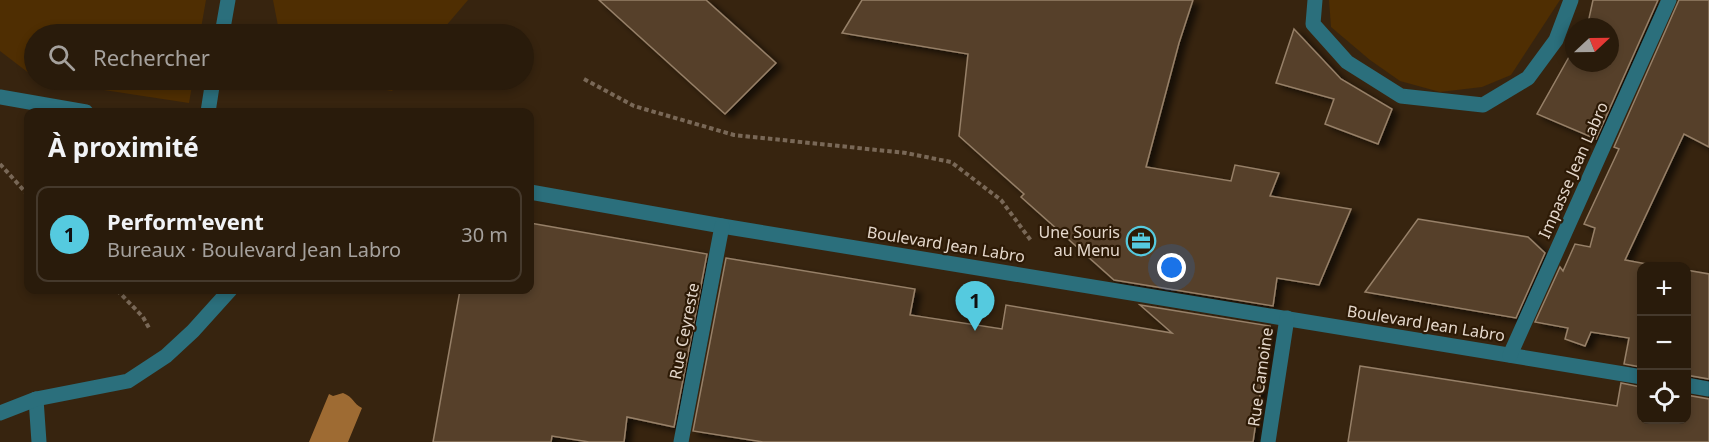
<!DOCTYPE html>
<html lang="fr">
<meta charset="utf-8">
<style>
body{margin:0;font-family:"Noto Sans",sans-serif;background:#312414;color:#f1f3f6}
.controls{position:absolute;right:18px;bottom:18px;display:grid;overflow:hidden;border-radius:12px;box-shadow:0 3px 9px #0003}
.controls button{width:54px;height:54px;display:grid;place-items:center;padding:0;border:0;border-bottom:2px solid #45392c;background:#291b0b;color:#f1f3f6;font:30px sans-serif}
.compass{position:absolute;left:1565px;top:18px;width:54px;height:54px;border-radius:50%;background:#291b0b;box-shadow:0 3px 9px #0003;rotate:68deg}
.you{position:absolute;left:1172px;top:268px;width:21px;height:21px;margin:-15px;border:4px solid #fff;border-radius:50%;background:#1a73e8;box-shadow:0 0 0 9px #1a73e833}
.badge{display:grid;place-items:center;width:39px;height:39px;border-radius:50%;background:#55cadf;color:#111;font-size:20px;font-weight:700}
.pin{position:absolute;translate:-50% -50px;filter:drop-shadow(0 2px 3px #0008)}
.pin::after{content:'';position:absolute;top:32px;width:21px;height:18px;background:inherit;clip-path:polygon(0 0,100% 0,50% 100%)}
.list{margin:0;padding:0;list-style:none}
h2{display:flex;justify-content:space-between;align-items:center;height:78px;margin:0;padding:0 24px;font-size:26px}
h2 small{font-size:20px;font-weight:400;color:#a5a19d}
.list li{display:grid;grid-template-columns:39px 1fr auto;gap:18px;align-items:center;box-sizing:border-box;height:96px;margin:0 12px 12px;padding:0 12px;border:2px solid #45392c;border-radius:12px}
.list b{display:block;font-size:22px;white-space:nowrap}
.list p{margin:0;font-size:20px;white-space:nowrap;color:#a5a19d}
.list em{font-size:20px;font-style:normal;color:#a5a19d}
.icon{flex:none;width:33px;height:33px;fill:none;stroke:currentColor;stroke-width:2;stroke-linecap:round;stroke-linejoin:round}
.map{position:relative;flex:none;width:1709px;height:442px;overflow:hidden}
.search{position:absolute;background:#291b0b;box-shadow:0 3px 9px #0003;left:24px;top:24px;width:510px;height:66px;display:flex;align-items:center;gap:15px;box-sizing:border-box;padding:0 21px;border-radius:33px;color:#a5a19d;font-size:22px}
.panel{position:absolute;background:#291b0b;box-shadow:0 3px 9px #0003;left:24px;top:108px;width:510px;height:186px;border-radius:12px}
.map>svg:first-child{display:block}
.green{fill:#4f2e02}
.water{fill:#9e6b33}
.building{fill:#56412b;stroke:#978068;stroke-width:1.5;filter:url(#shadow)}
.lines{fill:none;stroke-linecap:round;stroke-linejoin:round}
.path{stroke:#796857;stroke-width:4;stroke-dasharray:4.5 3;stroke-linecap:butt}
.minor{stroke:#2b6f7c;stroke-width:15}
.labels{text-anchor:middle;stroke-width:4.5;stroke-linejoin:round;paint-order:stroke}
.street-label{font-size:16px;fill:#e5d8cc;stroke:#2d1a06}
.poi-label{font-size:16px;fill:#e5d8cc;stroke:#2d1a06;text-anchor:end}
</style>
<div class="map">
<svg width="1709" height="442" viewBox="0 0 1709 442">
<defs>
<filter id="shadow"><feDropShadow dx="6" dy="4" stdDeviation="3" flood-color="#0009"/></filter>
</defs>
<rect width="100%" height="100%" fill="#37240f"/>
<g class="green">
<path d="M0,0H206L200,34H34V77L0,51Z"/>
<path d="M273,0H468L439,34H281L279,31Z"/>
<path d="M1329,0H1560L1511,75L1482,87L1440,92L1400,81L1370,60L1331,27Z"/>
<path d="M38,80H193L189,103Z"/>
<path d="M336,80H401L392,91L340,82Z"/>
</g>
<path class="water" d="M343,393C354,397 353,404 362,408L348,442H309L329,394L333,396Z"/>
<g class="building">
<path d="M599,0H706L776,63L725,114Z"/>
<path d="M862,0H1193L1179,43L1146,167L1231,181L1235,165L1279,173L1270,196L1351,209L1319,285L1277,278L1273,306L1114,280L1021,197L1024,194L959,136L968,54L842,33Z"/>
<path d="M1593,0H1658L1596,139L1537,114L1574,48V63H1610V27H1586L1588,23Z"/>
<path d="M1679,0H1709V147L1684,134L1625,260L1663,267H1641V367L1624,364L1629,338L1591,332L1585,346L1565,339L1568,328L1535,322L1560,267L1563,271L1575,244L1590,247L1595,228L1584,224L1619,149L1614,147Z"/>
<path d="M1294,29L1341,79L1392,109L1378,144L1325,124L1334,99L1276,83Z"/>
<path d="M1418,219L1528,237L1545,253L1516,318L1365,292Z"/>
<path d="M530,223L707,254L674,427L627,417L624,442H589L552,436L551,442H433L460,290H530Z"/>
<path d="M726,258L915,289L910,315L1002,329L1006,305L1172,333L1140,305L1270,326L1253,442H763L693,431Z"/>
<path d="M1686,270L1709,274V379L1686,375Z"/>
<path d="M1360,366L1617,406L1621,383L1641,387V420H1686V395L1709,399V442H1348Z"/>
</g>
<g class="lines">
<g class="path">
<path d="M584,79L634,106L734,135L906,153L951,162L1001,200L1032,242"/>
<path d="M0,164L28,195"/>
<path d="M117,290L143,317L149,328"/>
</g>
<g class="minor">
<path d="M1315,0L1313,24L1347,62L1401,96L1483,105L1528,78L1556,40L1571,0"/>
<path d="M222,34L228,0"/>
<path d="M0,97L86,112"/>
<path d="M208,112L213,80"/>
<path d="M530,192L722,226L1642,377"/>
<path d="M1510,355L1669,0"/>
<path d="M1686,385L1709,389"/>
<path d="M36,399L39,442"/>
<path d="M0,413L36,399L128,381L166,356L193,331L230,290"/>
<path d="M681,442L722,226"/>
<path d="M1268,442L1287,318"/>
</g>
</g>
<defs>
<g id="office-ring" transform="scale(1.5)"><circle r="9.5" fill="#2d1a06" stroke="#55cadf" stroke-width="1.5"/><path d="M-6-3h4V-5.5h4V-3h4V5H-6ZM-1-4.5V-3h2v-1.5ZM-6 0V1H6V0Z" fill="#55cadf"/></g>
</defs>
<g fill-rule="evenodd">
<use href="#office-ring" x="1141" y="241"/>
</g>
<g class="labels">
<g class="street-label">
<text transform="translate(1573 170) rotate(-66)" y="6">Impasse Jean Labro</text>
<text transform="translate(946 244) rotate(9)" y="6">Boulevard Jean Labro</text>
<text transform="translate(1426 323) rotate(9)" y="6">Boulevard Jean Labro</text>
<text transform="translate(684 331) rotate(-79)" y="6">Rue Ceyreste</text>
<text transform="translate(1260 377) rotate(-82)" y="6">Rue Camoine</text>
</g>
<g class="poi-label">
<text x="1120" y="238">Une Souris<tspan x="1120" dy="18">au Menu</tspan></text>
</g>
</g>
</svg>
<div class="controls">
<button>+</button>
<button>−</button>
<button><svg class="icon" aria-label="locate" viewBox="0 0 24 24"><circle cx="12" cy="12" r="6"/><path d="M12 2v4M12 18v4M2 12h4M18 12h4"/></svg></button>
</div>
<svg class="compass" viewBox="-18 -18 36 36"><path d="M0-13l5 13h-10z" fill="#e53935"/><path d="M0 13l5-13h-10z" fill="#a5a19d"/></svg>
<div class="you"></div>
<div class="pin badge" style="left:975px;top:331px">1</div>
<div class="search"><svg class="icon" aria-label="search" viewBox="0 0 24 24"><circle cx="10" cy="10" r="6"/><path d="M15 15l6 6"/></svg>Rechercher</div>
<section class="panel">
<h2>À proximité<small></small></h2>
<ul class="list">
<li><span class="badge">1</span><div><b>Perform'event</b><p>Bureaux · Boulevard Jean Labro</p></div><em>30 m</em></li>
</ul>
</section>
</div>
